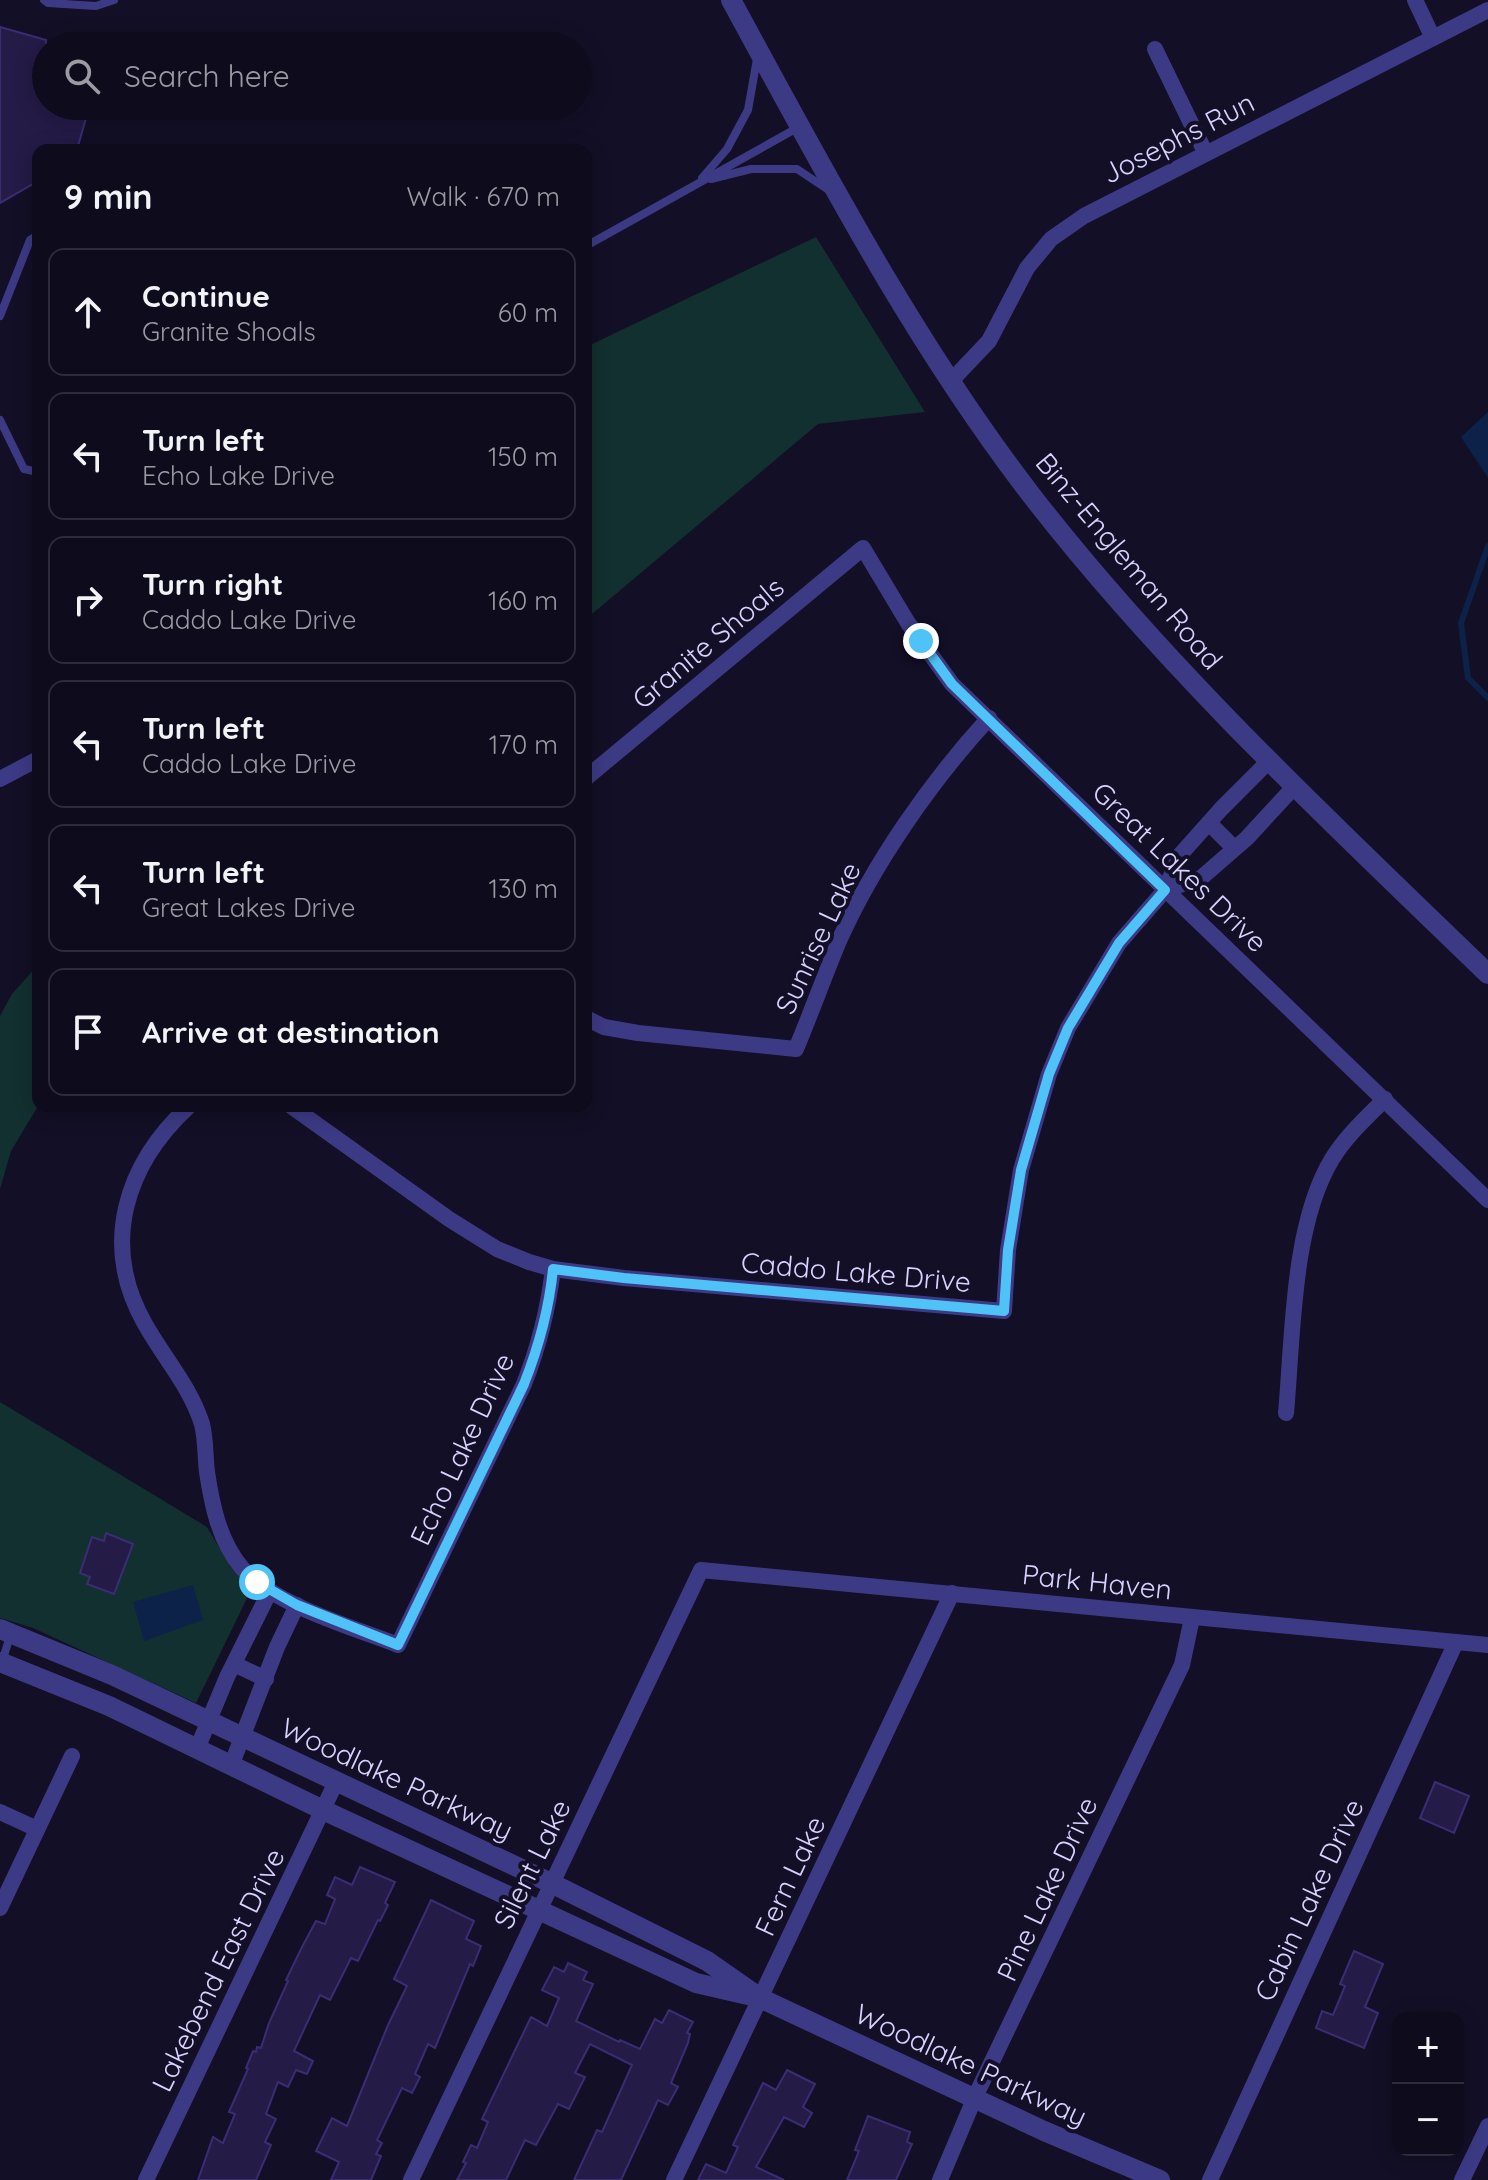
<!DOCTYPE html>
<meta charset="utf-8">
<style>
body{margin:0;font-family:Quicksand,sans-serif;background:#1c1929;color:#f1f3f6}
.controls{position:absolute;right:24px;bottom:24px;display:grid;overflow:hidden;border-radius:16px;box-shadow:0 4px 20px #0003}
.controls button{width:72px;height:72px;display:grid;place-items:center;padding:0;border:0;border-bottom:2px solid #2e2b3b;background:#0e0b1c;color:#f1f3f6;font:40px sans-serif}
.stop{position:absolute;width:24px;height:24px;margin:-18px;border:6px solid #4fc3f7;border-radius:50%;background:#fff}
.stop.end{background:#4fc3f7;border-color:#fff;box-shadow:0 2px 8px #0008}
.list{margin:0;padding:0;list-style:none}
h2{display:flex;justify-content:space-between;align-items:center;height:104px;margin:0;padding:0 32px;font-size:34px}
h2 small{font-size:26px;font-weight:400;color:#9b9ba3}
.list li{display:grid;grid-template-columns:52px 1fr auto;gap:24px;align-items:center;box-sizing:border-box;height:128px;margin:0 16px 16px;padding:0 16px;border:2px solid #2e2b3b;border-radius:16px}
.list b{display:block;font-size:30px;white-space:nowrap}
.list p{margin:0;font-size:26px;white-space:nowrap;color:#9b9ba3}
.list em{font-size:26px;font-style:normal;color:#9b9ba3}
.icon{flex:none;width:44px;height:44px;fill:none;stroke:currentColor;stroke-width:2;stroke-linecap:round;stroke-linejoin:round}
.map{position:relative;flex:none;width:1488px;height:2180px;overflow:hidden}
.search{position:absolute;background:#0e0b1c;box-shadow:0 4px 20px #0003;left:32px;top:32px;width:560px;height:88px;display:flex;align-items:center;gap:20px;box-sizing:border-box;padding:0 28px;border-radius:44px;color:#9b9ba3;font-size:30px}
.panel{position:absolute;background:#0e0b1c;box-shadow:0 4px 20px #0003;left:32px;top:144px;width:560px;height:968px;border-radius:16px}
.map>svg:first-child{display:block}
.green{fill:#12302f}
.water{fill:#0c2248}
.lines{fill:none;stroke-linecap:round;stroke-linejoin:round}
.stream{stroke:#0c2248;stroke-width:6}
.building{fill:#241b47;stroke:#3b2d73;stroke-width:2}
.service{stroke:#3d3a85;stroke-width:8}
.minor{stroke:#3d3a85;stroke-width:16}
.tertiary{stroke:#3d3a85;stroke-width:20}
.route{stroke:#4fc3f7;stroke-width:10}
.labels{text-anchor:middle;stroke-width:8;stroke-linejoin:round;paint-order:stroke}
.street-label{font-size:28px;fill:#d9d4ff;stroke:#130f26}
</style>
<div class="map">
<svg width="1488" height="2180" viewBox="0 0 1488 2180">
<rect width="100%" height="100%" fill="#130f26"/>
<g class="green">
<path d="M816,237L925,412L818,424L586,619V347Z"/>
<path d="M38,965V1106L11,1151L0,1189V1016L12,994Z"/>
<path d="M0,1402L207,1527L230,1566L251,1590L196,1703L33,1628L0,1618Z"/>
</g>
<g class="water">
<path d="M1488,412V478L1461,437Z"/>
<path d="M193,1585L203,1620L144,1641L133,1602Z"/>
</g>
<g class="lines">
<path class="stream" d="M1488,546L1461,623L1468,678L1488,698"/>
</g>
<g class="building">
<path d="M0,27L46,40V106H53V109L86,118L77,150H38V181L0,203Z"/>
<path d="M106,1533L133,1544L114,1594L87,1584L90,1577L80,1573L92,1537L104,1541Z"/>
<path d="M1435,1782L1469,1796L1454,1833L1420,1818Z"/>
<path d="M360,1867L395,1882L385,1903L388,1905L380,1921L378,1920L358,1961L351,1958L330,2000L320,1995L294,2051L313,2061L307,2074L296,2070L288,2087L278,2082L266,2114L276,2119L265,2142L271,2145L256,2180H198L213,2137L223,2143L235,2114L229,2112L248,2069L246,2068L253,2051L256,2052L257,2047L261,2048L269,2023L288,1981L286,1980L302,1947L316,1921L325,1924L335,1899L327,1895L335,1877L352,1885Z"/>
<path d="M431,1900L474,1921L466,1939L481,1946L473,1966L470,1964L435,2048L428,2044L415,2074L420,2077L412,2093L402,2088L377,2140L382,2143L376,2154L381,2156L371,2180H331L339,2162L316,2151L332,2118L347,2126L388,2025L407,1986L394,1979Z"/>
<path d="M1354,1951L1383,1964L1365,2007L1378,2013L1364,2048L1316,2028L1322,2011L1333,2015L1345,1986L1340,1984Z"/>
<path d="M568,1963L587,1972L583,1980L593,1984L576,2021L619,2042L620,2040L640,2049L655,2019L662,2023L669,2010L693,2022L687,2033L690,2034L688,2043L671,2083L678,2087L668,2105L658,2100L621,2180H574L597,2130L602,2132L632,2065L590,2044L575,2073L585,2077L569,2109L558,2104L536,2145L525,2140L506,2180H457L466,2163L463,2162L471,2145L477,2148L488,2122L482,2119L531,2017L547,2026L559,1998L542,1990L554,1967L564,1972Z"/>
<path d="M787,2070L815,2084L803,2107L812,2113L804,2127L784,2117L756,2167L784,2180H698L706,2164L726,2173L738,2147L733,2145L763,2083L776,2090Z"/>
<path d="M868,2116L910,2132L907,2142L912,2144L896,2180H847L859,2151L855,2150Z"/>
</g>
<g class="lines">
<g class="service">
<path d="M44,0L48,3L96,6L114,0"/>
<path d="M702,178L727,149L748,110L757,59"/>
<path d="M711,179L751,169H797L830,191"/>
<path d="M586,246L799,127"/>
<path d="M0,316L30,240L38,235"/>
<path d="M0,420L24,469L38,472"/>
<path d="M2,1662L11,1633"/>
</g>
<g class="minor">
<path d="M1415,0L1433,38"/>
<path d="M1155,49L1205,152"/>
<path d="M951,381L989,341L1027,268L1051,239L1084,216L1488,10"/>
<path d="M586,778L863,548L908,623L952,684L1488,1200"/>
<path d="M0,779L38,759"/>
<path d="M1209,823L1234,848"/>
<path d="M1165,890L1201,878L1247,838L1294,787"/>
<path d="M586,1018L604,1027L638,1033L796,1049C811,1013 824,977 839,941C873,864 932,780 989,718"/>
<path d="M189,1106C125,1165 100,1245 145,1324C164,1358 190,1386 202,1424C206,1440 205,1456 207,1472C212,1505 219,1541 242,1568C274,1605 352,1627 398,1645L524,1384C539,1346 548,1310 553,1269"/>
<path d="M291,1106L449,1219L497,1249L529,1262L553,1269L624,1278L1004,1311L1008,1250L1021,1170L1049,1074L1068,1028L1119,943L1165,890L1180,855L1221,809L1268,762"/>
<path d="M1286,1413C1293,1336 1292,1225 1332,1159C1346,1136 1366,1118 1385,1099"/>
<path d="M234,1664L266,1679"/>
<path d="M197,1749L227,1677L270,1591"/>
<path d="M231,1766L277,1647L297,1605"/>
<path d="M0,1812L37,1829"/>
<path d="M0,1908L72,1756"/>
<path d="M146,2180L336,1782"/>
<path d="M411,2180L701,1570L1488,1645"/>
<path d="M674,2180L952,1593"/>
<path d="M940,2180L975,2097L1182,1665L1192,1618"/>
<path d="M1210,2180L1456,1642"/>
<path d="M1462,2180L1488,2126"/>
</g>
<g class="tertiary">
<path d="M731,0C823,169 914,343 1032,496C1167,670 1330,821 1488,974"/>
<path d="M0,1629L112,1675L553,1884L707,1961L760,1998L1044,2131L1160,2180"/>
<path d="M0,1662L109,1706L323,1810L696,1983L748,1995"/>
</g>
</g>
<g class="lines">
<path class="route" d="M257,1582L297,1605L398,1645L524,1384C539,1346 549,1310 553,1269L624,1278L1004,1311L1008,1250L1021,1170L1049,1074L1068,1028L1119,943L1165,890L952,684L921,641"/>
</g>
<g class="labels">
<g class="street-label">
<text transform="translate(1178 138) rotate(-27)" y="10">Josephs Run</text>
<text transform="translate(1129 561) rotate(50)" y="10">Binz-Engleman Road</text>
<text transform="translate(708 643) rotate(-40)" y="10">Granite Shoals</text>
<text transform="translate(1180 867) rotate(44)" y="10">Great Lakes Drive</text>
<text transform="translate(818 938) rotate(-65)" y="10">Sunrise Lake</text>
<text transform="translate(856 1272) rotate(5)" y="10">Caddo Lake Drive</text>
<text transform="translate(462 1449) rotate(-65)" y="10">Echo Lake Drive</text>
<text transform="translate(1097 1582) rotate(6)" y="10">Park Haven</text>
<text transform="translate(397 1779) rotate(25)" y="10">Woodlake Parkway</text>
<text transform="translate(532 1864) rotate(-64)" y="10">Silent Lake</text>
<text transform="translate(790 1876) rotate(-65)" y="10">Fern Lake</text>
<text transform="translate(1047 1889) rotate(-65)" y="10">Pine Lake Drive</text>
<text transform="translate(1309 1900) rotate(-65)" y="10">Cabin Lake Drive</text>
<text transform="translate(218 1970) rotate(-64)" y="10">Lakebend East Drive</text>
<text transform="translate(971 2065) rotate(25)" y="10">Woodlake Parkway</text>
</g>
</g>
</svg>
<div class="controls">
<button>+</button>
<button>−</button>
</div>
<div class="stop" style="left:257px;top:1582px"></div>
<div class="stop end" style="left:921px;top:641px"></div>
<div class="search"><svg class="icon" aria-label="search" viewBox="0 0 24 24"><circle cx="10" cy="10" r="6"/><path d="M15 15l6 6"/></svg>Search here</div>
<section class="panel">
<h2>9 min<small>Walk · 670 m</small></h2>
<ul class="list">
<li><svg class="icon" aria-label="ahead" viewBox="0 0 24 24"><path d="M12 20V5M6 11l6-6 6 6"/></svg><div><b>Continue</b><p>Granite Shoals</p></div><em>60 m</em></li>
<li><svg class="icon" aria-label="left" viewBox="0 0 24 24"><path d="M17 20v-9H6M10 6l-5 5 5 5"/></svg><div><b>Turn left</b><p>Echo Lake Drive</p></div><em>150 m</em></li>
<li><svg class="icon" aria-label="right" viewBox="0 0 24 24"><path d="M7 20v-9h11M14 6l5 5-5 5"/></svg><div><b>Turn right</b><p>Caddo Lake Drive</p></div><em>160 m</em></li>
<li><svg class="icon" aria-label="left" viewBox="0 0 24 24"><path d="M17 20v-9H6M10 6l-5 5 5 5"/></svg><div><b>Turn left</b><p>Caddo Lake Drive</p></div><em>170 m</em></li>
<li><svg class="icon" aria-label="left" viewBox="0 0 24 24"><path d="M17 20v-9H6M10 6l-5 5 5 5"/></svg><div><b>Turn left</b><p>Great Lakes Drive</p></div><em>130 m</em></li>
<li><svg class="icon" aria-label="arrive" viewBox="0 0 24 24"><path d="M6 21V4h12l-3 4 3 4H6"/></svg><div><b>Arrive at destination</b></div></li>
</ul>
</section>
</div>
